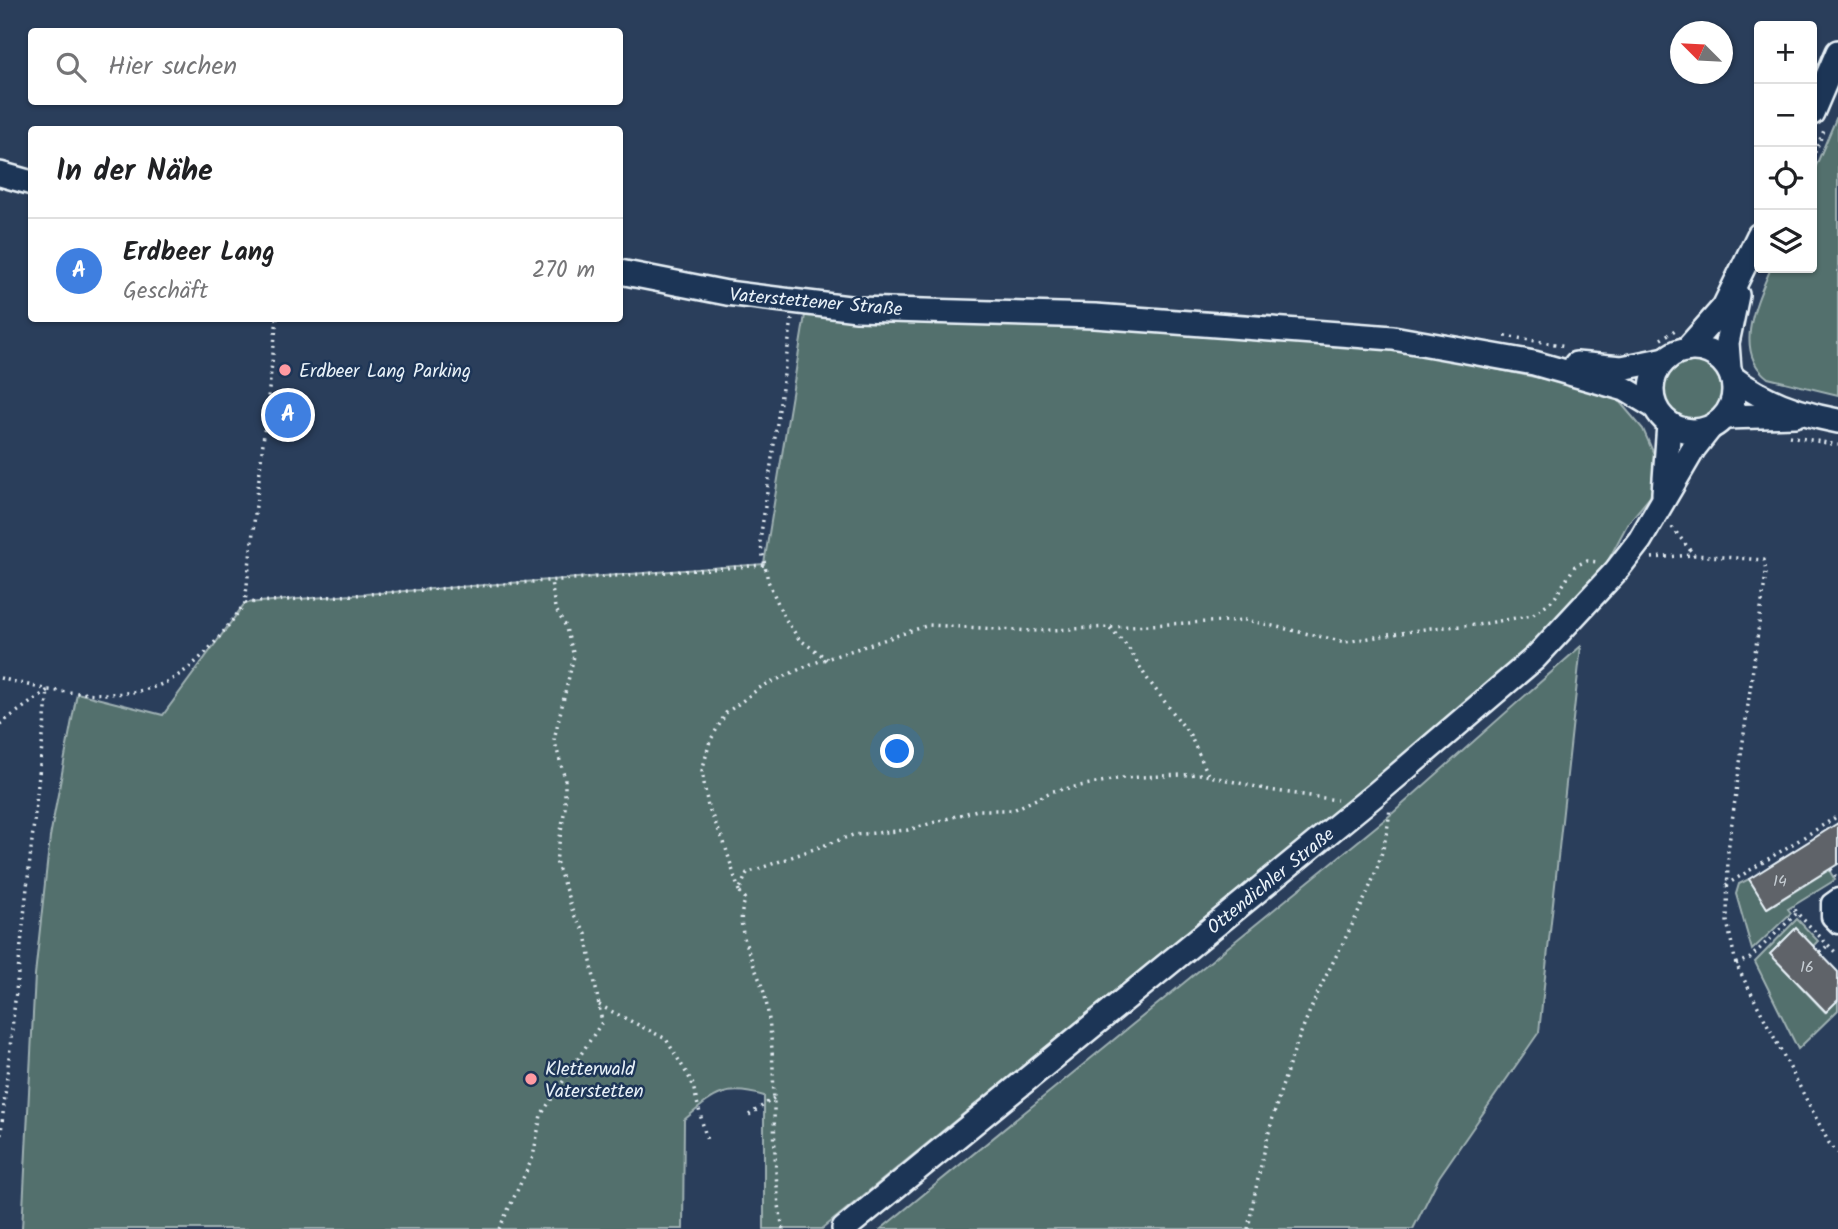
<!DOCTYPE html>
<html lang="de">
<meta charset="utf-8">
<style>
body{margin:0;font-family:Kalam,sans-serif;background:#f2f2f2;color:#202124}
.controls{position:absolute;right:21px;top:21px;display:grid;overflow:hidden;border-radius:7px;box-shadow:0 2px 5px #0004}
.controls button{width:63px;height:63px;display:grid;place-items:center;padding:0;border:0;border-bottom:2px solid #e0e0e0;background:#fff;color:#202124;font:35px sans-serif}
.compass{position:absolute;left:1670px;top:21px;width:63px;height:63px;border-radius:50%;background:#fff;box-shadow:0 2px 5px #0004;rotate:294deg}
.you{position:absolute;left:898px;top:752px;width:24px;height:24px;margin:-18px;border:5px solid #fff;border-radius:50%;background:#1a73e8;box-shadow:0 0 0 10px #1a73e833}
.badge{display:grid;place-items:center;width:46px;height:46px;border-radius:50%;background:#b45309;color:#fff;font-size:23px;font-weight:700}
.pin{position:absolute;translate:-50% -50%;border:4px solid #fff;box-shadow:0 2px 7px #0006}
.list{margin:0;padding:0;list-style:none}
h2{display:flex;justify-content:space-between;align-items:center;height:91px;margin:0;padding:0 28px;font-size:30px}
h2 small{font-size:23px;font-weight:400;color:#757577}
.list li{display:grid;grid-template-columns:46px 1fr auto;gap:21px;align-items:center;box-sizing:border-box;height:105px;padding:0 28px;border-top:2px solid #e0e0e0}
.list b{display:block;font-size:26px;white-space:nowrap}
.list p{margin:0;font-size:23px;white-space:nowrap;color:#757577}
.list em{font-size:23px;font-style:normal;color:#757577}
.icon{flex:none;width:38px;height:38px;fill:none;stroke:currentColor;stroke-width:2;stroke-linecap:round;stroke-linejoin:round}
.map{position:relative;flex:none;width:1838px;height:1229px;overflow:hidden}
.search{position:absolute;background:#fff;box-shadow:0 2px 5px #0004;left:28px;top:28px;width:595px;height:77px;display:flex;align-items:center;gap:18px;box-sizing:border-box;padding:0 24px;border-radius:7px;color:#757577;font-size:26px}
.panel{position:absolute;background:#fff;box-shadow:0 2px 5px #0004;left:28px;top:126px;width:595px;height:196px;border-radius:7px}
.map>svg:first-child{display:block}
.green{fill:#536f6d;stroke:#9eb0b2;stroke-width:2}
.building{fill:#5e6469;stroke:#e8f1f8;stroke-width:2}
.lines{fill:none;stroke-linecap:round;stroke-linejoin:round}
.minor-casing{stroke:#e8f1f8;stroke-width:23}
.tertiary-casing{stroke:#e8f1f8;stroke-width:28}
.path{stroke:#e8f1f8;stroke-width:3.5;stroke-dasharray:2 5;stroke-linecap:butt}
.minor{stroke:#1d3557;stroke-width:18}
.tertiary{stroke:#1d3557;stroke-width:23}
.poi-dot{fill:#ff9aa2;stroke:#1d3557;stroke-width:2.5}
.labels{text-anchor:middle;stroke-width:5;stroke-linejoin:round;paint-order:stroke}
.number-label{font-size:16px;fill:#c6ced4}
.street-label{font-size:19px;fill:#e8f1f8;stroke:#1d3557}
.poi-label{font-size:19px;fill:#e8f1f8;stroke:#1d3557;text-anchor:start}
</style>
<div class="map">
<svg width="1838" height="1229" viewBox="0 0 1838 1229">
<rect width="100%" height="100%" fill="#2a3e5b"/>
<filter id="ink" filterUnits="userSpaceOnUse"><feTurbulence type="fractalNoise" baseFrequency=".0143" numOctaves="2"/><feDisplacementMap in="SourceGraphic" scale="14" xChannelSelector="R" yChannelSelector="G"/><feConvolveMatrix kernelMatrix="1 2 1 2 8 2 1 2 1" color-interpolation-filters="sRGB"/></filter>
<g filter="url(#ink)">
<g class="green">
<path d="M1838,114V395L1768,378C1732,351 1757,301 1771,268H1812V175Z"/>
<path d="M805,315L1095,325L1396,349L1618,394L1619,401L1643,429L1653,452L1661,456L1650,497L1628,523L1602,572L1532,644L1449,719L822,1229H764V1096C724,1084 714,1095 684,1120L683,1229H22L35,975L50,837L77,693L163,715L245,603L764,564Z"/>
<circle cx="1693" cy="390" r="31"/>
<path d="M1581,646L1539,1032L1439,1177L1413,1229H881L1394,812Z"/>
<path d="M1829,870L1835,880L1788,909L1791,913L1752,950L1736,894L1739,884L1749,879L1768,908Z"/>
<path d="M1797,919L1818,941L1813,946L1796,929L1770,954L1825,1012L1838,1000V1010L1798,1049L1755,962Z"/>
</g>
<g class="building">
<path d="M1838,823V864L1767,908L1749,879Z"/>
<path d="M1796,928L1838,972V1000L1826,1012L1770,954Z"/>
</g>
<g class="lines">
<g class="minor-casing">
<path id="minor" d="M1838,898L1831,903V917L1838,924"/>
</g>
<g class="tertiary-casing">
<g id="tertiary">
<path d="M1812,113L1838,52"/>
<path d="M0,174L32,183"/>
<path d="M620,272L727,293L857,309L1095,316L1393,338L1534,363L1625,389L1655,407"/>
<circle cx="1693" cy="390" r="41"/>
<path d="M1686,350L1724,307L1759,235"/>
<path d="M1576,364L1622,368L1666,359"/>
<path d="M1729,369L1727,343L1737,295"/>
<path d="M1732,377C1763,401 1800,414 1838,421"/>
<path d="M1725,417L1795,415"/>
<path d="M1664,493L1669,424"/>
<path d="M844,1229L1377,793L1535,658L1616,571L1640,540L1694,448L1709,429"/>
</g>
</g>
<g class="path">
<path d="M1812,159L1825,128"/>
<path d="M277,318L245,603L765,565"/>
<path d="M792,319L760,541L768,581L784,617L799,639L827,659"/>
<path d="M1505,336L1567,346"/>
<path d="M1661,339L1675,330"/>
<path d="M1789,436L1838,445"/>
<path d="M1672,527L1694,555L1764,560L1766,573L1728,851L1727,921L1736,964L1829,1143L1838,1153"/>
<path d="M1652,558L1694,555"/>
<path d="M1110,628L1128,647L1146,677L1190,735L1209,776"/>
<path d="M0,678L48,690"/>
<path d="M0,724L48,690"/>
<path d="M1831,869L1838,880"/>
<path d="M1726,885L1838,816"/>
<path d="M739,891L724,842L708,807L702,771L710,741L726,713L761,687L811,664L929,625L1033,631L1246,620L1345,642L1431,628L1477,625L1532,615L1554,599L1575,566L1587,561L1598,562"/>
<path d="M1794,910L1838,955"/>
<path d="M1820,953L1828,945"/>
<path d="M1736,964L1750,958L1797,913"/>
<path d="M599,1005L666,1039L692,1082L707,1141"/>
<path d="M749,1115L774,1098"/>
<path d="M0,1142L48,690C154,702 183,690 245,603"/>
<path d="M499,1229L533,1157L541,1115L602,1022L586,934L574,915L556,861L565,808V779L554,739L574,656L565,625L555,608L551,581"/>
<path d="M783,1229C768,1154 780,1076 766,1001C760,969 730,930 746,899L739,891L747,873L853,835L908,830L977,810H1013L1053,791L1122,778L1201,774L1269,790L1337,800"/>
<path d="M1248,1229C1262,1152 1281,1076 1313,1004C1341,939 1385,880 1390,807"/>
</g>
<use href="#minor" class="minor"/>
<use href="#tertiary" class="tertiary"/>
</g>
</g>
<g class="poi-dot">
<circle cx="285" cy="370" r="7"/>
<circle cx="531" cy="1079" r="7"/>
</g>
<g class="labels">
<g class="number-label">
<text x="1780" y="886">14</text>
<text x="1807" y="972">16</text>
</g>
<g class="street-label">
<text transform="translate(816 301) rotate(5)" y="7">Vaterstettener Straße</text>
<text transform="translate(1270 880) rotate(-39)" y="7">Ottendichler Straße</text>
</g>
<g class="poi-label">
<text x="299" y="377">Erdbeer Lang Parking</text>
<text x="545" y="1075">Kletterwald<tspan x="545" dy="22">Vaterstetten</tspan></text>
</g>
</g>
</svg>
<div class="controls">
<button>+</button>
<button>−</button>
<button><svg class="icon" aria-label="locate" viewBox="0 0 24 24"><circle cx="12" cy="12" r="6"/><path d="M12 2v4M12 18v4M2 12h4M18 12h4"/></svg></button>
<button><svg class="icon" aria-label="layers" viewBox="0 0 24 24"><path d="M12 4l9 5-9 5-9-5zM3 14l9 5 9-5"/></svg></button>
</div>
<svg class="compass" viewBox="-18 -18 36 36"><path d="M0-13l5 13h-10z" fill="#e53935"/><path d="M0 13l5-13h-10z" fill="#757577"/></svg>
<div class="you"></div>
<div class="pin badge" style="left:288px;top:415px;background:#3f7fe0">A</div>
<div class="search"><svg class="icon" aria-label="search" viewBox="0 0 24 24"><circle cx="10" cy="10" r="6"/><path d="M15 15l6 6"/></svg>Hier suchen</div>
<section class="panel">
<h2>In der Nähe<small></small></h2>
<ul class="list">
<li><span class="badge" style="background:#3f7fe0">A</span><div><b>Erdbeer Lang</b><p>Geschäft</p></div><em>270 m</em></li>
</ul>
</section>
</div>
